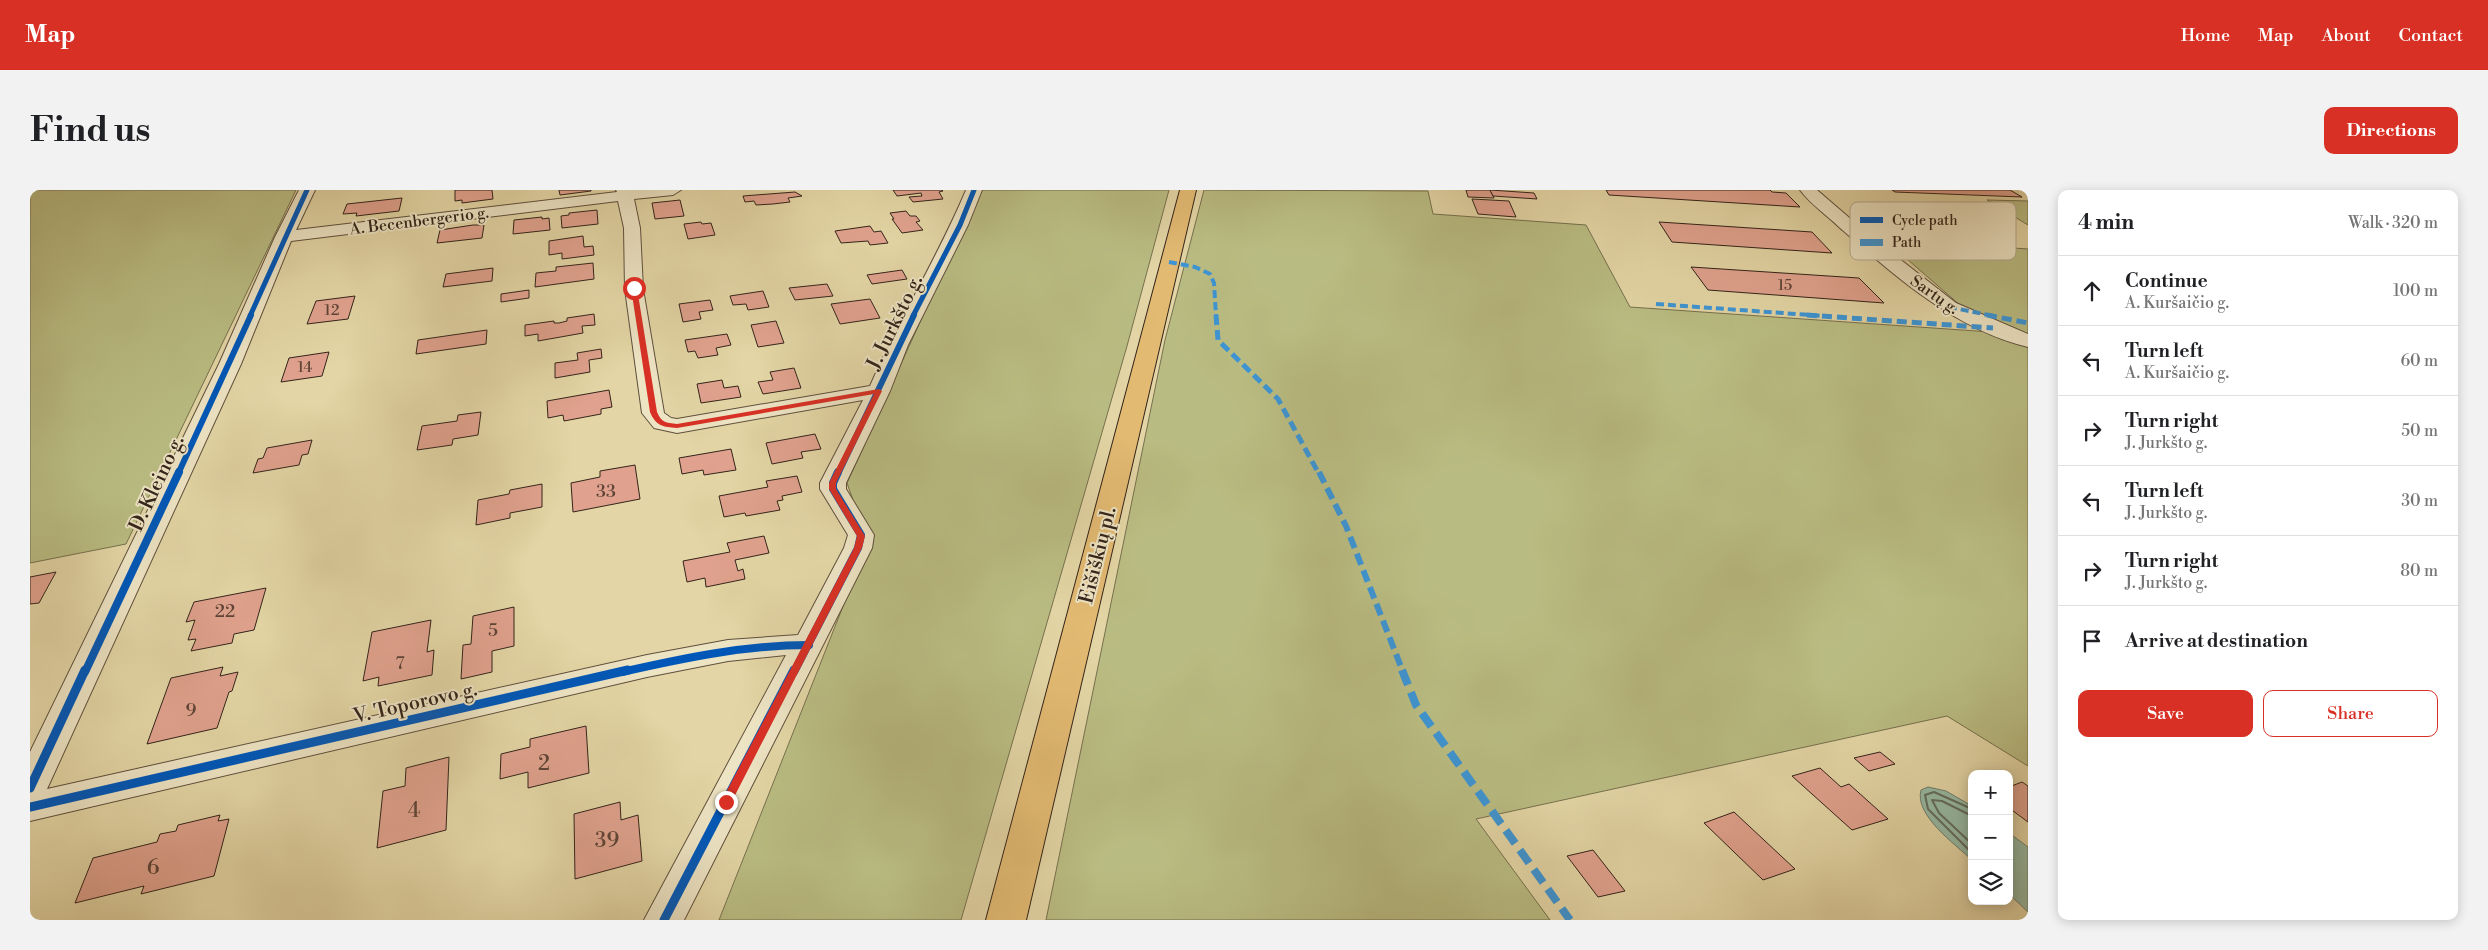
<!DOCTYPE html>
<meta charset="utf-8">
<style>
body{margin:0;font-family:"Libre Bodoni",serif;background:#f2f2f2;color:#202124}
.controls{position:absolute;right:15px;bottom:15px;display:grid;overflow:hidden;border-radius:10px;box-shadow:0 2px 12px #0003}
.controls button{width:45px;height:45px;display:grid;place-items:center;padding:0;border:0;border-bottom:1px solid #e0e0e0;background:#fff;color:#202124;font:25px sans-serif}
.stop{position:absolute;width:15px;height:15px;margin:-11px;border:4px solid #d93025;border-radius:50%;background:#fff}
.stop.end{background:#d93025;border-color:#fff;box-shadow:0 1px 5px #0008}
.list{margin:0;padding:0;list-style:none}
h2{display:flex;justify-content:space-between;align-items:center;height:65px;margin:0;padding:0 20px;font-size:21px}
h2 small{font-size:16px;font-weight:400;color:#757577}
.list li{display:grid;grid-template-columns:32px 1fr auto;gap:15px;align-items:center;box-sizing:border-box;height:70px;padding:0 20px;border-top:1px solid #e0e0e0}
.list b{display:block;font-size:19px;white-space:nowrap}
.list p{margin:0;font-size:16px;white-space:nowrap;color:#757577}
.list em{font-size:16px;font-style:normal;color:#757577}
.actions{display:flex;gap:10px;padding:15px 20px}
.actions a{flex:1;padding:11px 0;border:1px solid #d93025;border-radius:10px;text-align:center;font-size:18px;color:#d93025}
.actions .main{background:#d93025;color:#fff}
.icon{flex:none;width:28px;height:28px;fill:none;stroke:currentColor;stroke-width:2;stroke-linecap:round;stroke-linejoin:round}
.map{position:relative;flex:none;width:1998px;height:730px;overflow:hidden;border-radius:10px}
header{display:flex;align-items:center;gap:30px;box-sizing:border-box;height:70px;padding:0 25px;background:#d93025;color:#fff}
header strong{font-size:24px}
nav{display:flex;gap:28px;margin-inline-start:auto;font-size:18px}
.intro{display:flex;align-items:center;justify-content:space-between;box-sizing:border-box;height:120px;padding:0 30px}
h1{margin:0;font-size:35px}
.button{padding:12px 22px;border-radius:10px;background:#d93025;color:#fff;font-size:18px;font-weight:700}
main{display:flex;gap:30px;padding:0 30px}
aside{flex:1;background:#fff;border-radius:10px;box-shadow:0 2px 12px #0003}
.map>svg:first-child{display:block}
.green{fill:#b9bc82;stroke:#76704e}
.water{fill:#96b9a3;stroke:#6e7d6c}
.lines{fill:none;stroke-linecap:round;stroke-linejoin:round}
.shore{stroke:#646e5e;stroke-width:2}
.building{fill:#e0a28e;stroke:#33241a}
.minor-casing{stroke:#5f503d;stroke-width:2}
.major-casing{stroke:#33241a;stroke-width:2}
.minor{fill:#ede4c4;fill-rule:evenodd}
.major{fill:#e2ba72;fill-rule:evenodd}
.quiet-far3{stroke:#3d95d4;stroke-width:4;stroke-dasharray:8 4;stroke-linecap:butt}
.quiet-far2{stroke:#3d95d4;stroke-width:5;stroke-dasharray:10 5;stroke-linecap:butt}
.quiet-far1{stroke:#3d95d4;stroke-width:6;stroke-dasharray:12 6;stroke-linecap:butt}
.quiet{stroke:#3d95d4;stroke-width:8;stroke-dasharray:16 8;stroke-linecap:butt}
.cycleway-far3-casing{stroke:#ede4c4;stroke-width:7}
.cycleway-far2-casing{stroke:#ede4c4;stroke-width:9}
.cycleway-far1-casing{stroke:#ede4c4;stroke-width:11}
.cycleway-casing{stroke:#ede4c4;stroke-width:12}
.cycleway-far3{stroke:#0057b8;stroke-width:5}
.cycleway-far2{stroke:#0057b8;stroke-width:6}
.cycleway-far1{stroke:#0057b8;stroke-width:8}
.cycleway{stroke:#0057b8;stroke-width:9}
.route{fill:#d93025}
.labels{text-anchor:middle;stroke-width:4;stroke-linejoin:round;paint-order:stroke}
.far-number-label{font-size:15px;fill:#5e4437}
.far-street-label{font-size:16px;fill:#33241a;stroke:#ede4c4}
.number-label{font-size:18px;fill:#5e4437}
.street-label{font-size:20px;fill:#33241a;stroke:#ede4c4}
.near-number-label{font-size:21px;fill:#5e4437}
.key{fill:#ede4c4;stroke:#b5aa91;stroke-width:1}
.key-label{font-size:14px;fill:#33241a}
</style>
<header>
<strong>Map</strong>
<nav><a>Home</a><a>Map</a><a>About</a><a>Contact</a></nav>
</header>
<div class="intro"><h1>Find us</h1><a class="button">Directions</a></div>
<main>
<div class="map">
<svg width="1998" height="730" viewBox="0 0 1998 730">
<rect width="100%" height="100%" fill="#e3d5a5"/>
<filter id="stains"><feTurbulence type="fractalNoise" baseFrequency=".004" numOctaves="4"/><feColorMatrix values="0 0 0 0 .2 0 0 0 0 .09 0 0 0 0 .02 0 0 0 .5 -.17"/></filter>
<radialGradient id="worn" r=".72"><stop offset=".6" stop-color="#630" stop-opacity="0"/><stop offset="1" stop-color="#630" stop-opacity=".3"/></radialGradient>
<g class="green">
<path d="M0,0H266L96,354L0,373Z"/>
<path d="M950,0H1139L1097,156L931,730H689L838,353L817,293Z"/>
<path d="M1174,0L1398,1L1403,24L1556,35L1600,117L1961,142L1854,49L1998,59V576L1917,526L1446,629L1520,730H1016L1135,150Z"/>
<path d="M1957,10L1998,11V35Z"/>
</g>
<g class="water">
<path d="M1898,597L1916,601L1942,616V670C1925,654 1884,625 1891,600Z"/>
<path d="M1979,643L1998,657V722L1979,704Z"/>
</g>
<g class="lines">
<g class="shore">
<path d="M1942,619L1904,602L1895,605L1898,619L1942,663"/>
<path d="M1942,626L1912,611L1902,610L1909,623L1942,654"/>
</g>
</g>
<g class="building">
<path d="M425,0H462L463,9L432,13V10L425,11Z"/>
<path d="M529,0H561V1L530,5Z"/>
<path d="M863,0H912L913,1L909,2L913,9L883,12L879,7L892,6L891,3L867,6Z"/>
<path d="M1436,0H1460L1464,8L1438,7Z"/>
<path d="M1460,0L1504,3L1507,9L1463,6Z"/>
<path d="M1576,0H1740L1742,2L1756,3L1770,17L1579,5Z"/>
<path d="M1862,0H1980L1992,7L1865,2Z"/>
<path d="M765,2L772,6L758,8L760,12L743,14L726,15L724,11L715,12L713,6Z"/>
<path d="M372,8L369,21L326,26L327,23L313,24L317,14Z"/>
<path d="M1442,9L1479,11L1486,27L1448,24Z"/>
<path d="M650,10L654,26L625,29L622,13Z"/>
<path d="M567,20L568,34L532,38L531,26L539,25V23Z"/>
<path d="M876,21L880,26H886L890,31L886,32L893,40L872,43L862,29H864L860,23Z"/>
<path d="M512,27V29L519,28L520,40L483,44L484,30Z"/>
<path d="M671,32L672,34L681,33L685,45L658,49L654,34Z"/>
<path d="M1629,32L1782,42L1802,63L1642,52Z"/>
<path d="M443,35H454L452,48L407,53L410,40Z"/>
<path d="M840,36L844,42L851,41L858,53L840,55L838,51L811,53L805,41Z"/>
<path d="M553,46L554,57L563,56L564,65L532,69V63L519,65V51Z"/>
<path d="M563,73L564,89L505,97L506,83L526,81V77Z"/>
<path d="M1661,77L1829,88L1854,113L1678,100Z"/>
<path d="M463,78L462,91L413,97L416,84Z"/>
<path d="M872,80L877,89L842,94L837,85Z"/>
<path d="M797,94L803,106L765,110L759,98Z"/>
<path d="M499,100V108L471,112V104Z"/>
<path d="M733,101L739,117L718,120L716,114L703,115L700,106Z"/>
<path d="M325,106L318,129L277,134L286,111Z"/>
<path d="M840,109L850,128L810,134L801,114Z"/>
<path d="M680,110L683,120L669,122L671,129L653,132L649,114Z"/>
<path d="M564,124L565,135L552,136L553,143L508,151V144L495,146V135L524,131V133H529L537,131V128Z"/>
<path d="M746,131L754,153L728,157L721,135Z"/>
<path d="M457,140L456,154L386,164L388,150Z"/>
<path d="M697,144L701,155L686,158L688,165L668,168L665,161L658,162L655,150Z"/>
<path d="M571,159L572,168L559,170L560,182L525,188V173L548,170L547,163Z"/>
<path d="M299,162L292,186L251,192L259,168Z"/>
<path d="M764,178L771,198L733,204L728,192L743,190L740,182Z"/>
<path d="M692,190L694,198L708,196L711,207L671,213L667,194Z"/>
<path d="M579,200L582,217L571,219V224L534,231L533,225L518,228L517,211Z"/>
<path d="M451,222L448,245L423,249L422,255L387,260L392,236L427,231L428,225Z"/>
<path d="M785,244L791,259L771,262L773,268L742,274L736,253Z"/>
<path d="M282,250L278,264L272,265L269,275L223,283L228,269L233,268L237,258Z"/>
<path d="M701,259L706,280L674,285L673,280L652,284L649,268Z"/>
<path d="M605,275L610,309L543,322L541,293L570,287V281Z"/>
<path d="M767,286L772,302L752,306L753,310L747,311L750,320L716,326L715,323L694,327L689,306L738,297L736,291Z"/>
<path d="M512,294V317L480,323V328L446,335L448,310L479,304L480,300Z"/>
<path d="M734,346L739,363L705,370L708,381L713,379L715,389L676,397L675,388L657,392L653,371L700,362L697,353Z"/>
<path d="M26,382L9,413L0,414V387Z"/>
<path d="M236,398L224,440L204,444L202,453L161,461L166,449L158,450L165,430L156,432L164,412Z"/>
<path d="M484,417V456L462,461V482L431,489L433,455L441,454L443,426Z"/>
<path d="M401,430L397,462L404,460L402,485L348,496L349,487L333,491L342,442Z"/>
<path d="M193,477L190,486L208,482L202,501L199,502L187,538L117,554L141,488Z"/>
<path d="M556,536L559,583L498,598V582L470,589L471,564L500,557V549Z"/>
<path d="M1850,562L1865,574L1839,581L1824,568Z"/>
<path d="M419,567L416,640L347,658L353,601L375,596L376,578Z"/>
<path d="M1790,578L1811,597L1819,594L1858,629L1822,640L1762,586Z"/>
<path d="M1992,592L1998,596V632L1979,618V597Z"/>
<path d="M590,612L591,630L608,625L612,671L545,689L544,624Z"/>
<path d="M1704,622L1765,679L1733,690L1674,633Z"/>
<path d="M190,625L188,631L199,629L184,686L111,704L114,696L45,713L63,668L127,652L130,644L146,641L148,635Z"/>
<path d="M1563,660L1595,701L1568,707L1537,666Z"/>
</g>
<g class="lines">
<g class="minor-casing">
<g id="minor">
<path d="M269,0H285L266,40L587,2L586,0H651L643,5L604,9L610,38L613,99L634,223L641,228L647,229L840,196C869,129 908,67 936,0H952L938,35L878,155L860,201L816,293V299L844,345L842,358L654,730H614L756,465L698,471L617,487L0,631V562L189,174L245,47ZM588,11L594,38L595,99L612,223L624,238L647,243L833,210L790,293V299L818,345L814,358L768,445L698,450L617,465L17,599L211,174L261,51Z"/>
<path d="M1770,0H1787L1844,49L1926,113L1998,144V157C1924,139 1865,86 1809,37C1797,25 1780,14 1770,0Z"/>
</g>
</g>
<g class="major-casing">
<path id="major" d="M1150,0H1166L996,730H956Z"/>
</g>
<use href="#minor" class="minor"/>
<use href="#major" class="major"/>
<g class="quiet-far3">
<path d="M1139,72L1165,77L1180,84L1184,93L1186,126"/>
<path d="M1626,114L1794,126"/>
<path d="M1919,117L1963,126"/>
</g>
<g class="quiet-far2">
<path d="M1186,125L1188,150L1248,209L1289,284"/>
<path d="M1777,125L1963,138"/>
<path d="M1957,125L1998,133"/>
</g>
<path class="quiet-far1" d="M1289,282L1316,336L1373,482"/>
<path class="quiet" d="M1372,480L1386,515L1540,730"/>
<g class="cycleway-far3-casing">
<g id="cycleway-far3">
<path d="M220,126L277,0"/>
<path d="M883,126L930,35L944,0"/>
</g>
</g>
<g class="cycleway-far2-casing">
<g id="cycleway-far2">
<path d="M148,284L221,125"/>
<path d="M808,284L884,125"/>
</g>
</g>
<g class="cycleway-far1-casing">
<g id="cycleway-far1">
<path d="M55,482L149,282"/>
<path d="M592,482C654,468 716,455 779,455"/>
<path d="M764,482L828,358L831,345L803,299V293L808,282"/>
</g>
</g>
<g class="cycleway-casing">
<g id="cycleway">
<path d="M0,598L55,480"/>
<path d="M0,617L598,480"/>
<path d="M634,730L764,480"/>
</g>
</g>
<use href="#cycleway-far3" class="cycleway-far3"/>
<use href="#cycleway-far2" class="cycleway-far2"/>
<use href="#cycleway-far1" class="cycleway-far1"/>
<use href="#cycleway" class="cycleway"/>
</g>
<path class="route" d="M604,97L607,98L627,222C631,232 636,233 647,234L849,199L852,201L806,293V299L835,346L832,358L700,615L696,617L691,612L824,358L827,346L799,299V293L844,204L647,238C633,237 626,236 620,222L601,98Z"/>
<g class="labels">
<g class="far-number-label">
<text x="1755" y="100">15</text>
<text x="302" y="125">12</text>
<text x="275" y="182">14</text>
</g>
<g class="far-street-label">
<text transform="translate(389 30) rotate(-7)" y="6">A. Becenbergerio g.</text>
<text transform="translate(1905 104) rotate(35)" y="6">Sartų g.</text>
</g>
<g class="number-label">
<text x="576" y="307">33</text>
<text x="195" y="427">22</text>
<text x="463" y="446">5</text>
<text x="370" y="479">7</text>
<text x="161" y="526">9</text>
</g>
<g class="street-label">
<text transform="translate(864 132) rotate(-64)" y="7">J. Jurkšto g.</text>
<text transform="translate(126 293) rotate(-65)" y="7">D. Kleino g.</text>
<text transform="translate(1067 365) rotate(-76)" y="7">Eišiškių pl.</text>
<text transform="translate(385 512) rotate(-13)" y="7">V. Toporovo g.</text>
</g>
<g class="near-number-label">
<text x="514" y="580">2</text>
<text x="384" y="627">4</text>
<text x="577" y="657">39</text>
<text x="123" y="684">6</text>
</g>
</g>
<rect x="1820" y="12" width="166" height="58" rx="8" class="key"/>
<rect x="1830" y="27" width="23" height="6" fill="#0057b8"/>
<rect x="1830" y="49" width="23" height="7" fill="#3d95d4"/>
<g class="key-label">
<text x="1862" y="35">Cycle path</text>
<text x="1862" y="57">Path</text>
</g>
<rect width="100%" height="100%" filter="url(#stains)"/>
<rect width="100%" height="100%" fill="url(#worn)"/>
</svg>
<div class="controls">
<button>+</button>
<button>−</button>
<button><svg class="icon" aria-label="layers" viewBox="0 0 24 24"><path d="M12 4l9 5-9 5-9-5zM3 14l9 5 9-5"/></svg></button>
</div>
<div class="stop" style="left:604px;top:98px"></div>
<div class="stop end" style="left:696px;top:612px"></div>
</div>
<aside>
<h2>4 min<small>Walk · 320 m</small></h2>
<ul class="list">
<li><svg class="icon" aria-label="ahead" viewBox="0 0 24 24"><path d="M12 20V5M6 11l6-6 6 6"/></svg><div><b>Continue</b><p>A. Kuršaičio g.</p></div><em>100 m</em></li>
<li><svg class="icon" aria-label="left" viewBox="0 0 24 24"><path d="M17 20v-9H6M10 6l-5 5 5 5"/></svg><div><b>Turn left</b><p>A. Kuršaičio g.</p></div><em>60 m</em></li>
<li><svg class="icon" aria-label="right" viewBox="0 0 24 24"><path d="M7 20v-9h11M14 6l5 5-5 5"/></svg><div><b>Turn right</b><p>J. Jurkšto g.</p></div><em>50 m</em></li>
<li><svg class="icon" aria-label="left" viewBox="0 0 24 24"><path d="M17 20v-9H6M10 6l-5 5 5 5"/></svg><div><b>Turn left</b><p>J. Jurkšto g.</p></div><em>30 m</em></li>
<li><svg class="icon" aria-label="right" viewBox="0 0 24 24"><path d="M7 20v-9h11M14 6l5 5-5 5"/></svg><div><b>Turn right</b><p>J. Jurkšto g.</p></div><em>80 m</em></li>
<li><svg class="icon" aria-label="arrive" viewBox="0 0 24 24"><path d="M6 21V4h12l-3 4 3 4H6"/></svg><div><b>Arrive at destination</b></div></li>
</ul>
<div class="actions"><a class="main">Save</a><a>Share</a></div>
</aside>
</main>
